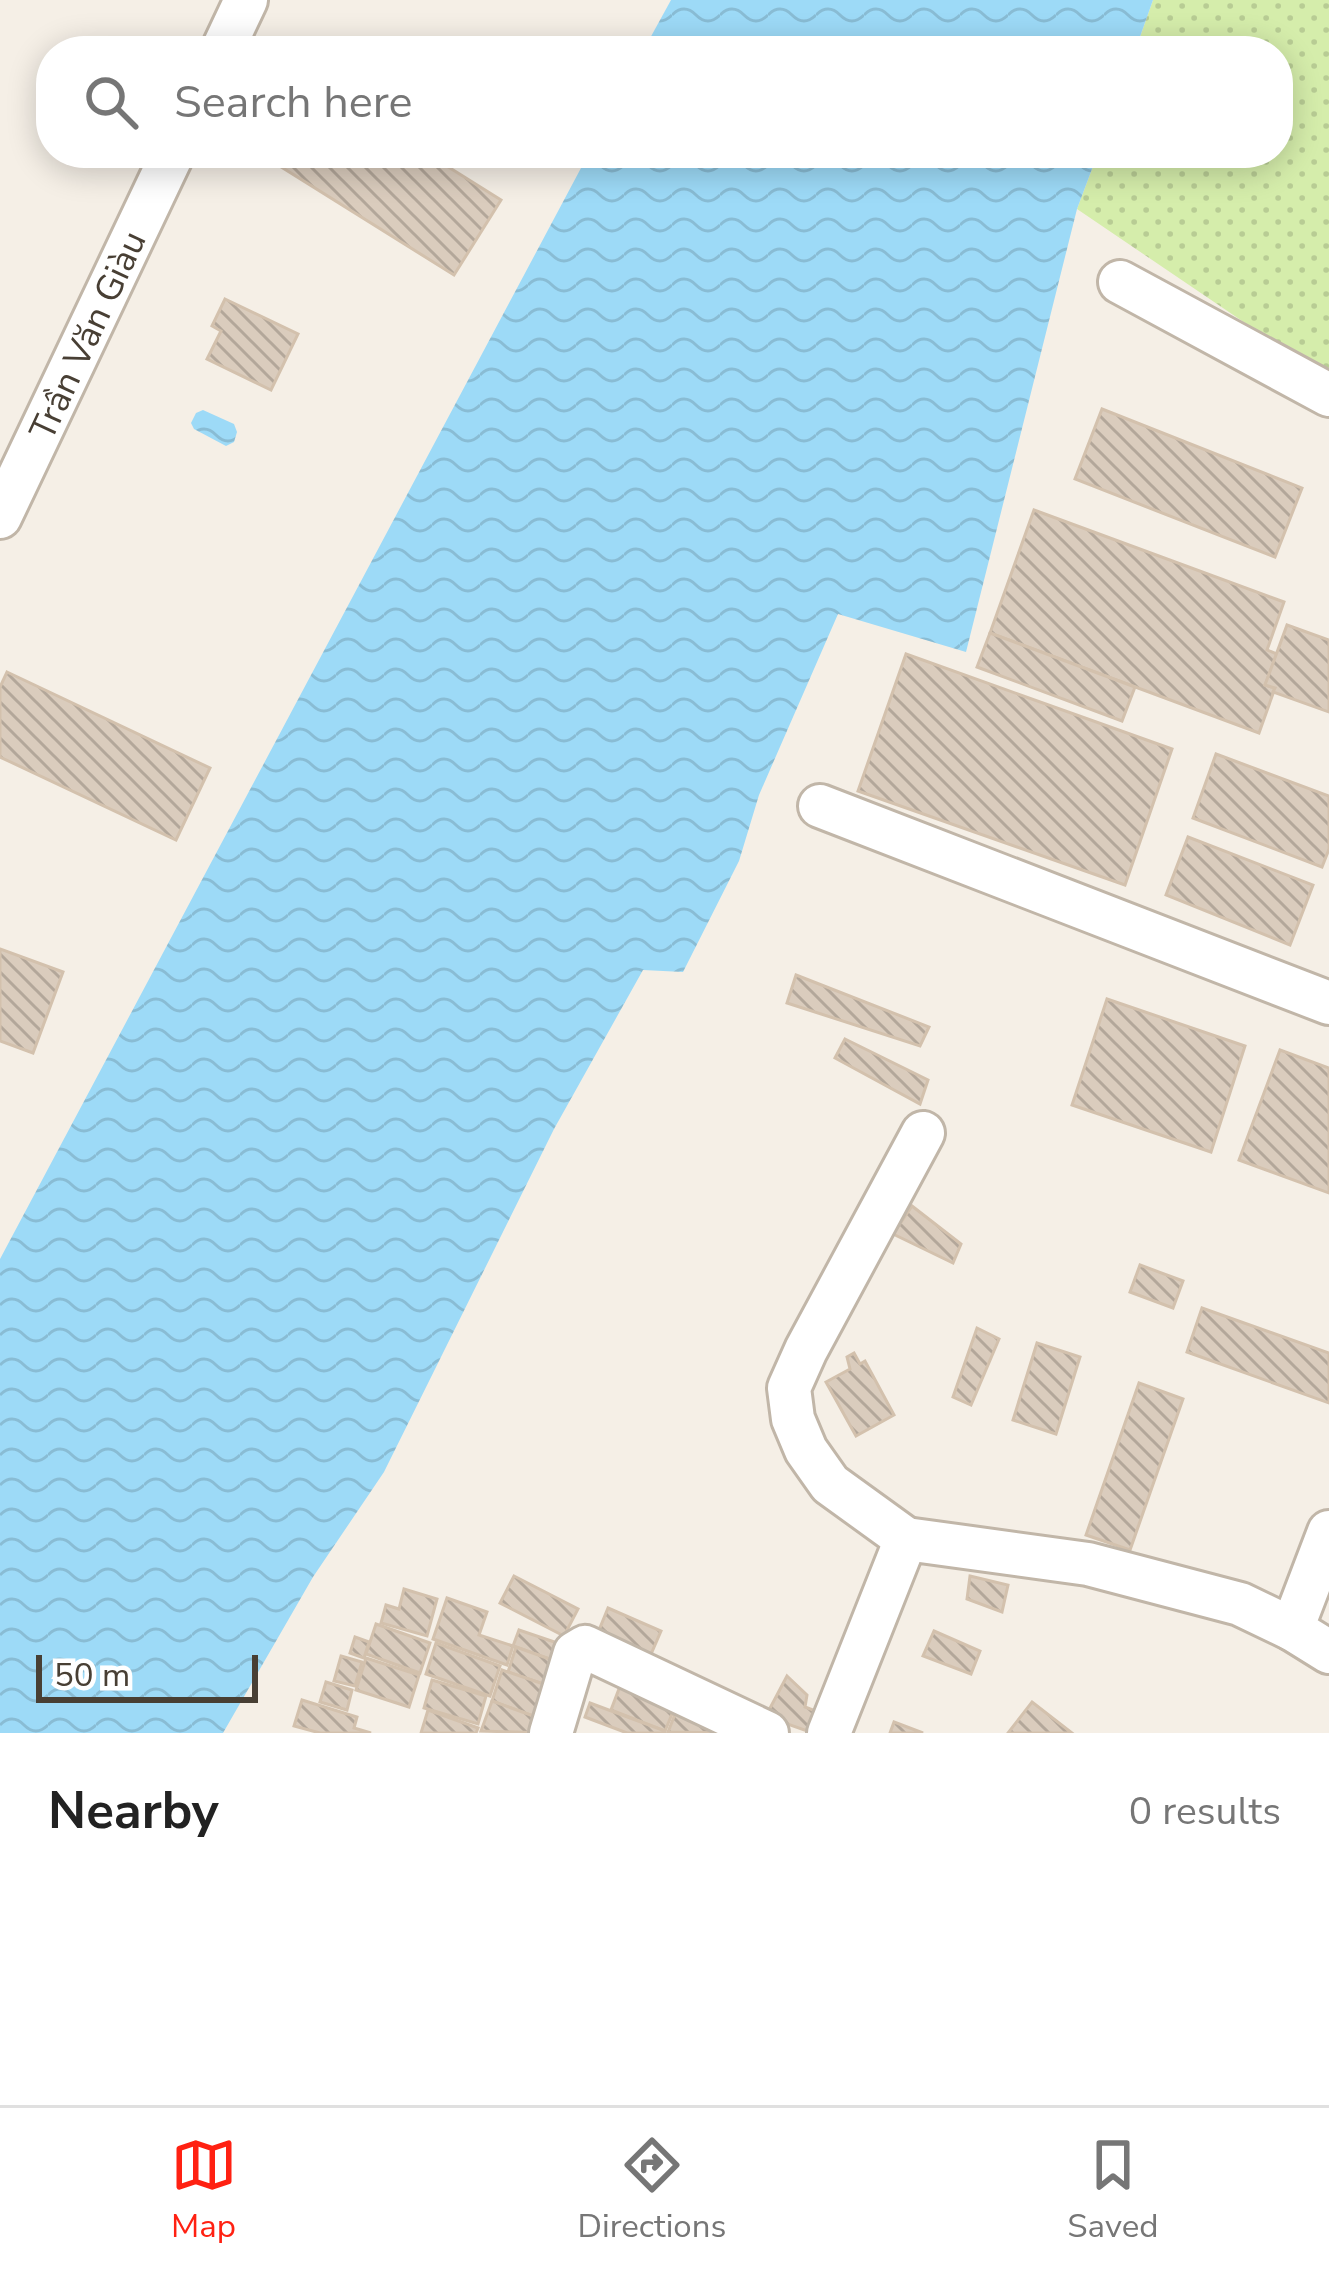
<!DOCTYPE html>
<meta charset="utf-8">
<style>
body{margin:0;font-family:"Nunito Sans",sans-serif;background:#f2f2f2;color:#222}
.scale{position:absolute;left:36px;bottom:30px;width:222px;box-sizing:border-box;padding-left:12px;border:6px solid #483f34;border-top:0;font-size:33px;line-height:42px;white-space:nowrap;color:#483f34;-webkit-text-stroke:9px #fff;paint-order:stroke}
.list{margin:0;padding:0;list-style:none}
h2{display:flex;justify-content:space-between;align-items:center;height:156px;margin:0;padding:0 48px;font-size:51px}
h2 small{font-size:39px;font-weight:400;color:#767676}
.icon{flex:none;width:66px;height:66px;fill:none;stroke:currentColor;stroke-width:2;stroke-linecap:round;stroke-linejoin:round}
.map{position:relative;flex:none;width:1329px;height:1733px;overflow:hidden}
.search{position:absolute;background:#fff;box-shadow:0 6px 30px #0003;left:36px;right:36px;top:36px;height:132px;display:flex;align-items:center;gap:30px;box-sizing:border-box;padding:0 42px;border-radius:48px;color:#767676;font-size:45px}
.sheet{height:372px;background:#fff}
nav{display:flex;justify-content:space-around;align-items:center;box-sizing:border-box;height:168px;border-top:3px solid #e0e0e0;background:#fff;font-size:33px;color:#767676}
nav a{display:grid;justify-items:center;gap:6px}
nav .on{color:#ff2112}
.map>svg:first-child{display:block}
.grass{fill:url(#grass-dots)}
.water{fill:url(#water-waves)}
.building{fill:url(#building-back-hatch);stroke:#d3c1ad;stroke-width:3}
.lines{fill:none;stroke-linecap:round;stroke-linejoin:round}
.minor-casing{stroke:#c1b6a8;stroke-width:48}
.minor{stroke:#fff;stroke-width:42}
.labels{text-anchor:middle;stroke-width:9;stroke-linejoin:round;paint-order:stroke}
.street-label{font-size:36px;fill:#483f34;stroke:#fff}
</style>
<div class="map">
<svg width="1329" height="1733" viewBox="0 0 1329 1733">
<defs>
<pattern id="grass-dots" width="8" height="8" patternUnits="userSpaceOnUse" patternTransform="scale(3)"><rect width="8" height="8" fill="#d5edab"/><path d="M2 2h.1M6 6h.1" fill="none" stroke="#b8cc94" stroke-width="1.8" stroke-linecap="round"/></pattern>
<pattern id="water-waves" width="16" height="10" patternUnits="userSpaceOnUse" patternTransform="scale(3)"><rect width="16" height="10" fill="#9ddaf7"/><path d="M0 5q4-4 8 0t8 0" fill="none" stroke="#89bcd4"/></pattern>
<pattern id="building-back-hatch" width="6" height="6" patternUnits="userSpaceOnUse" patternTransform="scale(3)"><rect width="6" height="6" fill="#daccbd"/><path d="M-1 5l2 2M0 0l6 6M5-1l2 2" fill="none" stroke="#b3a79a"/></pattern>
</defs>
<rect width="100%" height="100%" fill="#f5efe6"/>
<path class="grass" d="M1153,0H1329V380L1077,209L1098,153H1278V51H1135Z"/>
<g class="water">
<path d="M671,0H1153L1135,51H643Z"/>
<path d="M589,153H1098L1077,209L966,652L838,614L759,795L739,861L683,972L643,970L554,1129L384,1472L313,1577L223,1733H0V1259Z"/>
<path d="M203,410L234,424L237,432L234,442L226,446L194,429L191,423L196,413Z"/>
</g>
<g class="building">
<path d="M259,153H426L501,200L454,275Z"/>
<path d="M225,299L298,334L271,390L207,359L221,331L212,326Z"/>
<path d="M1102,409L1302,488L1275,557L1075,479Z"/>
<path d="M1034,510L1284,602L1267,650L1277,654L1265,685L1275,688L1259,733L990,633Z"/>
<path d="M1287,625L1329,640V712L1273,692L1275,688L1265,685Z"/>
<path d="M990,633L1135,687L1122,721L977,667Z"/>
<path d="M906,654L1172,749L1125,885L858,791Z"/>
<path d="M7,672L210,768L176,840L0,757V687Z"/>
<path d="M1216,754L1329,796V849L1322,867L1193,818Z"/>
<path d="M1188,837L1313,885L1290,945L1166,895Z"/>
<path d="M0,949L63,972L33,1053L0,1041Z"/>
<path d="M796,975L929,1027L920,1046L787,1003Z"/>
<path d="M1107,999L1245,1046L1211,1152L1072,1105Z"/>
<path d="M845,1039L928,1080L920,1104L835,1058Z"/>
<path d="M1280,1050L1329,1068V1193L1239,1160Z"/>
<path d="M912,1206L961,1244L953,1263L893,1234Z"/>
<path d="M1140,1265L1183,1281L1173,1308L1130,1292Z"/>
<path d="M1202,1308L1329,1353V1403L1187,1352Z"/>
<path d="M977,1328L999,1339L971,1405L953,1397Z"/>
<path d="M1037,1343L1080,1357L1056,1434L1013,1420Z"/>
<path d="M854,1353L860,1364L865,1361L894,1415L856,1436L826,1382L850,1369L847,1357Z"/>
<path d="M1139,1383L1183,1399L1130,1550L1086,1535Z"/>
<path d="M514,1576L578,1609L564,1636L500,1603Z"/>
<path d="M970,1576L1008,1585L1002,1612L967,1599Z"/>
<path d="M404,1589L437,1599L427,1636L381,1623L386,1605L399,1609Z"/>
<path d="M447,1598L487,1612L479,1635L513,1646L507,1665L433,1639Z"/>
<path d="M608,1608L661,1631L645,1668L593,1645Z"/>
<path d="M376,1624L430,1643L420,1673L366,1654Z"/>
<path d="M519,1630L575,1649L569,1666L513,1646Z"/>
<path d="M934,1631L980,1651L971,1674L923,1656Z"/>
<path d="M355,1637L369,1642L364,1658L350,1653Z"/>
<path d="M436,1643L500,1666L490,1696L426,1674Z"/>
<path d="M516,1647L569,1666L561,1690L508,1672Z"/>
<path d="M341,1656L362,1662L355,1686L334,1681Z"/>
<path d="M366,1658L419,1675L409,1707L356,1690Z"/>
<path d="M502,1670L561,1690L550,1722L492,1701Z"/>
<path d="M787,1676L807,1695L805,1707L829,1716L813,1733L790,1725L768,1712Z"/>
<path d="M432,1680L486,1696L478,1724L424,1708Z"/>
<path d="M622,1681L677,1702L665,1731L611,1710Z"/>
<path d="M326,1682L352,1690L347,1710L320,1702Z"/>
<path d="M681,1699L732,1733L668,1732Z"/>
<path d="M302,1700L357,1717L354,1728L371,1733H320L294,1726Z"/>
<path d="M492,1701L550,1722L546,1733L481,1731Z"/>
<path d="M1032,1702L1072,1733H1008Z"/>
<path d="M590,1703L665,1731V1733H627L585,1717Z"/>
<path d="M428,1710L478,1728L476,1733H421Z"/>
<path d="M894,1722L923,1733H890Z"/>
</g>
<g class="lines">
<g class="minor-casing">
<g id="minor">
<path d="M222,51L246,0"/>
<path d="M1120,282L1329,395"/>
<path d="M0,517L173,153"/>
<path d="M820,806L1329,1003"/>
<path d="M1329,1532L1292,1629L1329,1652"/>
<path d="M906,1539L830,1484L806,1450L793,1419L789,1388L806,1350L923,1133"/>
<path d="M551,1733L575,1653L585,1647L767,1733"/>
<path d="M829,1733L906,1539L1088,1564L1240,1604L1292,1629"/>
</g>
</g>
<use href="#minor" class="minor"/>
</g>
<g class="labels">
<g class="street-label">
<text transform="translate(87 335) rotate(-65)" y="13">Trần Văn Giàu</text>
</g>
</g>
</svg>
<div class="scale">50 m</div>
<div class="search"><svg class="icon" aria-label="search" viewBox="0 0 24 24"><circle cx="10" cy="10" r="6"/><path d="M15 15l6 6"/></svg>Search here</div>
</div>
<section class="sheet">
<h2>Nearby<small>0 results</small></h2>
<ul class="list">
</ul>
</section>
<nav>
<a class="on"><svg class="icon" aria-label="map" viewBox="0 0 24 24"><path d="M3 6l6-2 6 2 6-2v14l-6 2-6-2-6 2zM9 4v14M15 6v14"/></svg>Map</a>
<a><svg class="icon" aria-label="directions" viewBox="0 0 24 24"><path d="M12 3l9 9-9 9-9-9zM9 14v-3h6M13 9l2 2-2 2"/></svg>Directions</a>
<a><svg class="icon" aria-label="saved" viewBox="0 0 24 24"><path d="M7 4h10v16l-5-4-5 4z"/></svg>Saved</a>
</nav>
